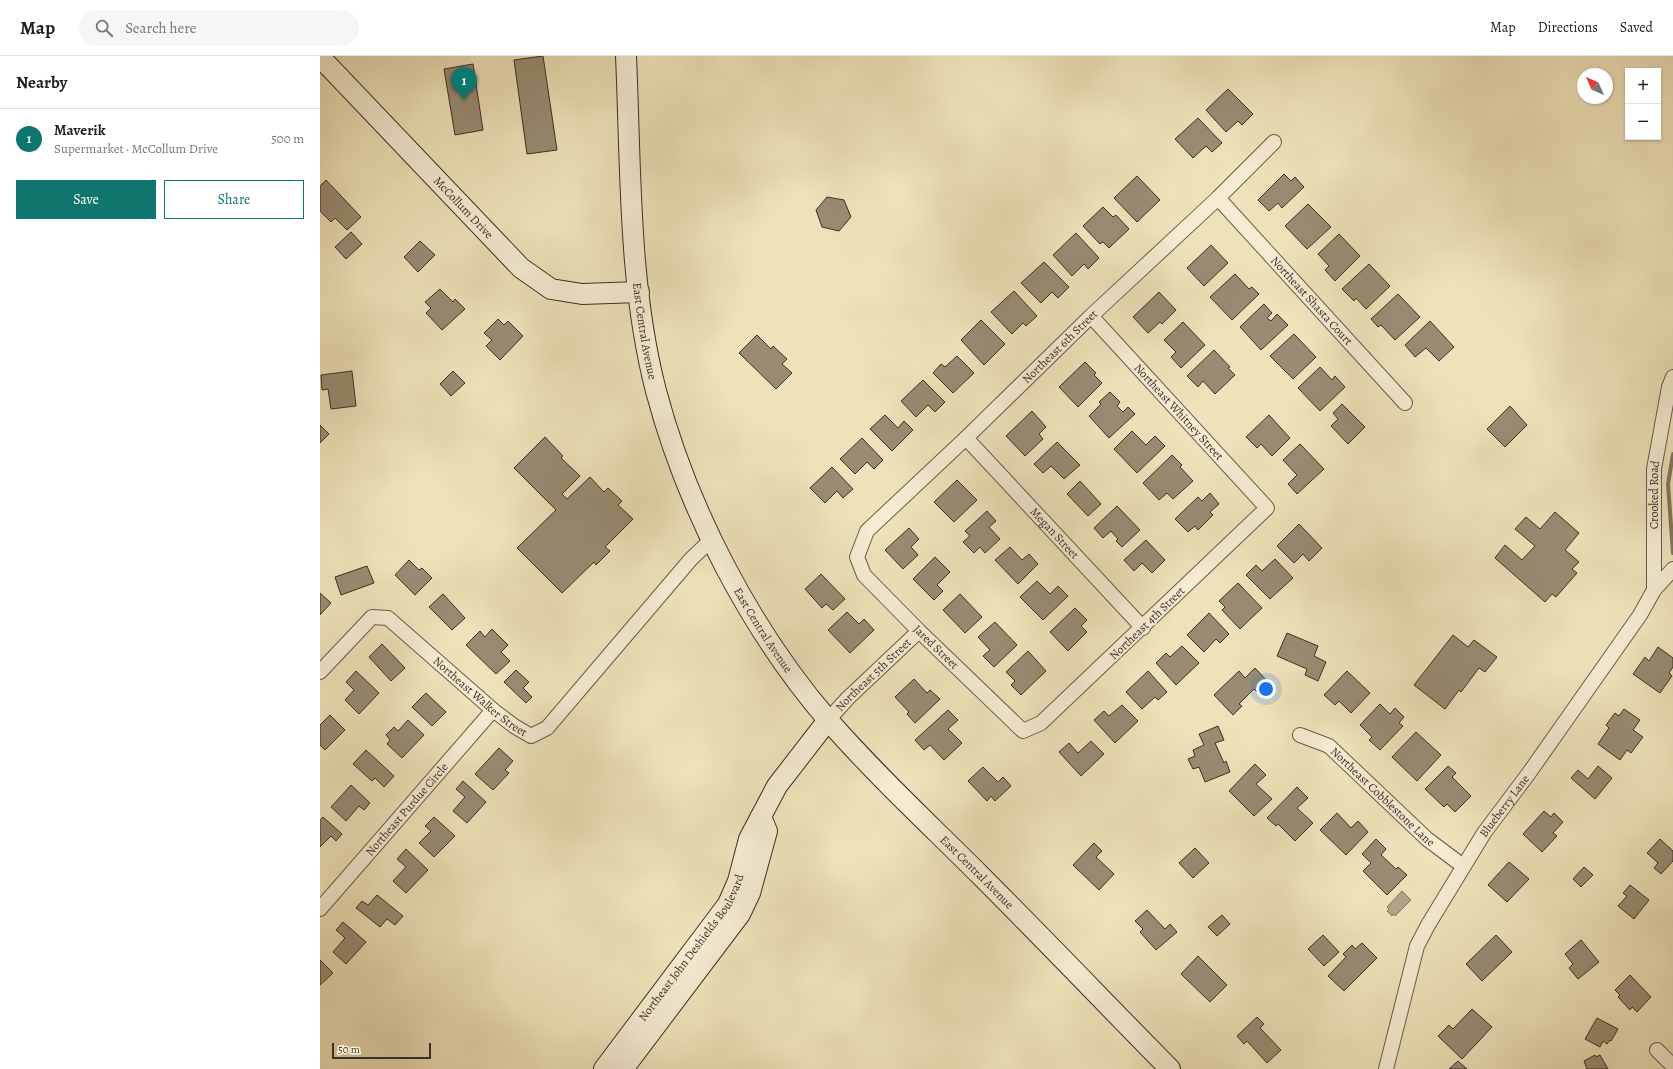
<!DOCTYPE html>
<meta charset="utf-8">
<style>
body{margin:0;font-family:Alegreya,serif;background:#f6f6f6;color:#202124}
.controls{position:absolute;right:12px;top:12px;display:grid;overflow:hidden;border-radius:0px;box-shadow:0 1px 3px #0004}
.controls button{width:36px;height:36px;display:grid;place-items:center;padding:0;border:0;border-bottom:1px solid #e0e0e0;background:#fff;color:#202124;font:20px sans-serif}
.compass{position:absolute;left:1257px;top:12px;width:36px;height:36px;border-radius:50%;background:#fff;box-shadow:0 1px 3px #0004;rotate:315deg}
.scale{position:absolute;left:12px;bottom:10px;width:99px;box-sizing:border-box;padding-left:4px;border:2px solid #3c2f26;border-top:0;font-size:11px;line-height:14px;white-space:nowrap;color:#3c2f26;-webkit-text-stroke:3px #f5ecd2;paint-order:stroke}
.you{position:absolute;left:946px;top:633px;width:14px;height:14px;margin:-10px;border:3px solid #fff;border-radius:50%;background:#1a73e8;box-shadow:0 0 0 6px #1a73e833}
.badge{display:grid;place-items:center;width:26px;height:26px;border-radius:50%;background:#0f766e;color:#fff;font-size:13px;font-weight:700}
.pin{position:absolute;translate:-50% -33px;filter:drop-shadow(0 1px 2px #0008)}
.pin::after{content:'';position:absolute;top:21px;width:14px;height:12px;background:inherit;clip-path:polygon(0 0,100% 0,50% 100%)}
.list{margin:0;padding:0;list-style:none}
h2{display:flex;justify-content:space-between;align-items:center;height:52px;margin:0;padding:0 16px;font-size:17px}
h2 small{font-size:13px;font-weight:400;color:#757577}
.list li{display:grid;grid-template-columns:26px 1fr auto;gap:12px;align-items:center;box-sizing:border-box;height:60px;padding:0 16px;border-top:1px solid #e0e0e0}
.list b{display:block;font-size:15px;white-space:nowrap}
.list p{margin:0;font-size:13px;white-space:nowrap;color:#757577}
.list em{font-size:13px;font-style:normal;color:#757577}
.actions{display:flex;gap:8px;padding:12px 16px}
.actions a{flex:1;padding:9px 0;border:1px solid #0f766e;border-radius:0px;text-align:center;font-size:14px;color:#0f766e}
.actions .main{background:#0f766e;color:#fff}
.icon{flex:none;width:22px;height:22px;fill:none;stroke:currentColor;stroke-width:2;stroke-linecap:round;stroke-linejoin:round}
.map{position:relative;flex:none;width:1353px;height:1013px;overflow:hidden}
header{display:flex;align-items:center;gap:24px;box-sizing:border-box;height:56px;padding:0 20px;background:#fff;border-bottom:1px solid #e0e0e0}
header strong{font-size:19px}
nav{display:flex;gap:22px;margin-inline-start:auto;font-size:14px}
.search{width:280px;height:36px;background:#f6f6f6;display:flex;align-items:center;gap:10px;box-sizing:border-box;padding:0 14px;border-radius:22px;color:#757577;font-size:15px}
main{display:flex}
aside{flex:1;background:#fff}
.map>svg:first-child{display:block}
.water{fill:#b2a588;stroke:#837661}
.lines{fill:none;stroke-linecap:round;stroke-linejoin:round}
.stream{stroke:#837661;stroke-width:4}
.building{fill:#998c73;stroke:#3c2f26}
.street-casing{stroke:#695c4b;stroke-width:16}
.secondary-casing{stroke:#3c2f26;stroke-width:22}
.street{stroke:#f5ecd2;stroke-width:14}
.secondary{stroke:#f5ecd2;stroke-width:20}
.labels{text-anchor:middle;stroke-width:4;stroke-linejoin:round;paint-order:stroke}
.street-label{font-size:12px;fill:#3c2f26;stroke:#f5ecd2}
</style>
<header>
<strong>Map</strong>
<div class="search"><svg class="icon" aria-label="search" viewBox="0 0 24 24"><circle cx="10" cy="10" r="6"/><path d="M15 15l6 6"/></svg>Search here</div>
<nav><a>Map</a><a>Directions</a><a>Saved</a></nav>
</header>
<main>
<aside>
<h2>Nearby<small></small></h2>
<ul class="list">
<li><span class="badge">1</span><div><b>Maverik</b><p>Supermarket · McCollum Drive</p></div><em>500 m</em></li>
</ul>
<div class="actions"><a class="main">Save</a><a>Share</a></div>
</aside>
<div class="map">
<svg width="1353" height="1013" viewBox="0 0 1353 1013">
<rect width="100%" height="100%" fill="#efe2ba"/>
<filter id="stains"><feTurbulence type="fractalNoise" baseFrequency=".005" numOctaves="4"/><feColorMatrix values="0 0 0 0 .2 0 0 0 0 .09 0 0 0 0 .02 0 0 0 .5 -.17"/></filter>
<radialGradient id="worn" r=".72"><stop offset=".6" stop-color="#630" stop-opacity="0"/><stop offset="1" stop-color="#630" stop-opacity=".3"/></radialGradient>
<path class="water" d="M1082,835L1091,844L1075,860L1073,858L1072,860L1067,855L1069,853L1067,851Z"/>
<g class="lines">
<path class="stream" d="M1353,398L1348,428L1353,497"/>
</g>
<g class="building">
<path d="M223,0L237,94L207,98L194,4Z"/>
<path d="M153,8L163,74L135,79L124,13Z"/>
<path d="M908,33L933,58L922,69L918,65L906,76L886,54Z"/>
<path d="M878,62L902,87L892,96L886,90L873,102L855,83Z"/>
<path d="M964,118L971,125L975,121L984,131L962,152L958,147L949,155L938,144Z"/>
<path d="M817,120L840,144L817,166L794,142Z"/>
<path d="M6,124L41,161L27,174L15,162L11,166L0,155V130Z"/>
<path d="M507,141L524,144L531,161L519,175L502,171L496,154Z"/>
<path d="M988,148L1011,171L987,193L965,170Z"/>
<path d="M783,151L793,161L796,159L809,173L789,192L783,186L780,188L763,170Z"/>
<path d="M31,176L42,188L26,203L15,191Z"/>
<path d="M756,177L779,202L768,213L764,208L752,220L733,199Z"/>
<path d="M1019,178L1040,200L1015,225L1005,214L1009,210L998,198Z"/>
<path d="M100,185L115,199L98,216L84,201Z"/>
<path d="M891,189L908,207L884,230L867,212Z"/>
<path d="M724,206L749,231L738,242L732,236L721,247L701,227Z"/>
<path d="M1049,208L1070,230L1046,253L1036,242L1034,245L1022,233Z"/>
<path d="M915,218L929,233L932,231L939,238L912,264L890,241Z"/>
<path d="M120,233L133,246L135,243L145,253L122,274L106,257L111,252L105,246Z"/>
<path d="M694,235L717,260L706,270L703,267L692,278L671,256Z"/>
<path d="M839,236L856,254L842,268L840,266L828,277L813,261Z"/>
<path d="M1078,238L1100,261L1075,284L1061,269L1058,271L1051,263Z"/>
<path d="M944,248L952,257L947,262L951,265L957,258L968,269L941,294L920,271Z"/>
<path d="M178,263L184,269L188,265L203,280L180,304L166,290L172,284L164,277Z"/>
<path d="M661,264L685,288L664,309L641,284Z"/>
<path d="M1110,265L1134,291L1119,305L1106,292L1095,301L1085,289Z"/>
<path d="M863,266L885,289L861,312L851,301L856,296L844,284Z"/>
<path d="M974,278L996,301L973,323L950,300Z"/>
<path d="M437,279L451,293L453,290L467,303L462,308L472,317L456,333L419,297Z"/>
<path d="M894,294L910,311L908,312L915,319L895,338L883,325L878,331L867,320Z"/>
<path d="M637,300L654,317L633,337L613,317L621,308L625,311Z"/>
<path d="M765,306L776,317L774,319L782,327L758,351L739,331Z"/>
<path d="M1000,311L1012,324L1015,320L1025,331L1000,355L978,332Z"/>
<path d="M32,315L36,350L11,353L8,333L2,334L1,319Z"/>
<path d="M133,315L145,327L131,340L120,328Z"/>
<path d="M603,324L625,346L615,356L608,349L596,361L581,345Z"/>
<path d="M790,336L800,346L797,350L803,356L808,351L815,358L789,382L769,360L781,348L779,346Z"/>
<path d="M1022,348L1045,371L1028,388L1011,370L1018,363L1013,357Z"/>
<path d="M1190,350L1207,369L1185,391L1167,373Z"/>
<path d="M712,355L726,371L719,378L723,383L705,400L686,380Z"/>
<path d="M565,359L578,372L584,365L593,374L572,395L550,373Z"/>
<path d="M949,359L970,382L952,400L941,388L937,392L926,381Z"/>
<path d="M0,369L9,378L0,387Z"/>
<path d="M812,375L826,389L835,380L845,390L817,417L794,393Z"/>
<path d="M225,381L243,400L241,402L260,420L242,438L247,443L270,421L284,436L288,432L302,445L298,449L313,463L285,491L290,495L276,509L274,506L242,537L197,492L236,454L194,412Z"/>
<path d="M542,382L563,404L554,413L547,406L535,418L520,403Z"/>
<path d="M737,386L760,409L744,423L731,410L723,417L714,408Z"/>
<path d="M980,388L1004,413L977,438L968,428L977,419L963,404Z"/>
<path d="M852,399L862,409L860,411L873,425L853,443L847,437L839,444L823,427Z"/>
<path d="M512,411L533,433L523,442L517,435L505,447L490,432Z"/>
<path d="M637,424L657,444L634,466L614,446Z"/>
<path d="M760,425L781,448L768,460L747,438Z"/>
<path d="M890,437L899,448L890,456L893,459L878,474L875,470L868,476L855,463L878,441L882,445Z"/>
<path d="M797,450L820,474L802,491L796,485L798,483L791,475L783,482L774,472Z"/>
<path d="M667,455L676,465L669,471L680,483L665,497L660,491L654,497L643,486L650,480L645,475Z"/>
<path d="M1235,456L1259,477L1245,494L1259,506L1252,513L1257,517L1236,541L1232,538L1225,546L1175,502L1185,489L1202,504L1215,490L1195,473L1206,461L1220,473Z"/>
<path d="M979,468L1002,492L989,505L983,498L974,507L957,490Z"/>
<path d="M589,472L599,483L591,491L598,499L583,513L565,494Z"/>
<path d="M826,484L845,504L832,517L822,507L814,515L804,504Z"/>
<path d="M690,491L702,504L709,498L718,508L698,528L675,504Z"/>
<path d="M615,501L630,516L617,529L623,535L614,544L593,523Z"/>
<path d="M955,503L973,522L950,543L926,519L936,509L942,515Z"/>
<path d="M89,504L99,514L102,512L112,522L95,539L75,519Z"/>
<path d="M47,510L54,527L21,539L15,521Z"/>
<path d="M501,518L525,543L513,554L506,548L502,552L485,533Z"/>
<path d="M717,525L730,538L738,530L748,540L723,564L700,541Z"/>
<path d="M918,527L942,552L920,573L902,554L905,551L899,545Z"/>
<path d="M0,537L11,547L0,559Z"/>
<path d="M123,538L145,562L132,574L109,551Z"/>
<path d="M640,538L662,561L645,577L623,554Z"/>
<path d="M755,552L767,564L761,570L767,576L748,595L730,576Z"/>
<path d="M527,556L539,568L544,563L554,574L530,597L508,574Z"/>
<path d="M889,557L909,578L900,587L896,583L884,596L867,579Z"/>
<path d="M675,566L697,589L674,611L663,600L670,594L658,581Z"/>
<path d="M172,573L188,589L181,596L190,605L176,618L146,589L160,575L165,581Z"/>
<path d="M967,577L998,590L994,600L1006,606L998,625L985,619L987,613L957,600Z"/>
<path d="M1133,579L1148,591L1154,584L1177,601L1165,616L1159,612L1141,636L1139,634L1125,653L1094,629Z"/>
<path d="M62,588L85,612L71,625L49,601Z"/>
<path d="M862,590L879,607L856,629L836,607L846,597L850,601Z"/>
<path d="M1338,591L1353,602V611L1349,617L1352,620L1340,637L1313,618L1325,601L1329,605Z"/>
<path d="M708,595L726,615L701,639L691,629L695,625L686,616Z"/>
<path d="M935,612L950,628L939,638L934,633L919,648L922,650L913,659L894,639L919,615L925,622Z"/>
<path d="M196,614L209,626L203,632L212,641L206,647L184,626Z"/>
<path d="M36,615L59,637L39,658L25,644L34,634L26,626Z"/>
<path d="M828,615L847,636L838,644L835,641L822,653L806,636Z"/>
<path d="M1027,615L1050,637L1031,657L1019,645L1015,649L1004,639Z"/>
<path d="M594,623L607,637L610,634L620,643L595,667L587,658L589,656L575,641Z"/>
<path d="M106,637L126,656L112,670L92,651Z"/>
<path d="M1060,648L1070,658L1075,652L1084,661L1079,667L1083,670L1060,694L1049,684L1052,681L1040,669Z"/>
<path d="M802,649L818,665L795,687L774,664L784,655L789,660Z"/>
<path d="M1304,653L1320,664L1313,674L1323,681L1311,697L1307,694L1300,704L1278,688L1289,672L1286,669L1295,657L1299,660Z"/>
<path d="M628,654L638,664L628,673L642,687L624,704L610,689L604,694L595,684Z"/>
<path d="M10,659L25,674L5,694L0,689V669Z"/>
<path d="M88,664L104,679L82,702L67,688L70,684L66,679L74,671L78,675Z"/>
<path d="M898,670L904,684L895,687L904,707L906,705L910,716L885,726L879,711L873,713L868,703L875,700L873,694L884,689L879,678Z"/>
<path d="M1096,676L1121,699L1097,725L1072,701Z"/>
<path d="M771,685L784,698L761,720L739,696L749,687L758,697Z"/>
<path d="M179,692L193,705L185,714L189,717L173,734L155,718Z"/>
<path d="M46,694L74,720L64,731L55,722L52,725L33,708Z"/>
<path d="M935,708L946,719L936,728L952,743L934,760L909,735Z"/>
<path d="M1128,710L1136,717L1132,721L1151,740L1135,756L1127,748L1124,751L1105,733Z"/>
<path d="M1278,710L1292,722L1275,743L1251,722L1258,714L1268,723Z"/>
<path d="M663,711L678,726L683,721L691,730L675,745L671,740L667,745L648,725Z"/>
<path d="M143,725L166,746L147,767L133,755L145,741L136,733Z"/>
<path d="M31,729L50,747L44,754L39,750L26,765L11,751Z"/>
<path d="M977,731L988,742L977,752L993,767L975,785L958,768L956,770L947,762Z"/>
<path d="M1224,755L1231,761L1234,757L1243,766L1233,777L1237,780L1222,796L1203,778Z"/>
<path d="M1017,757L1031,772L1038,765L1048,776L1026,799L1000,774Z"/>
<path d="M3,761L22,778L16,785L11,780L0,791V764Z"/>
<path d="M114,761L135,780L114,801L99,787L111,775L105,770Z"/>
<path d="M1056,783L1066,793L1061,799L1076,813L1078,811L1087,819L1067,839L1043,815L1051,807L1042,798Z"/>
<path d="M1340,783L1353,795V805L1341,818L1334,812L1338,807L1327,797Z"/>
<path d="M774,787L782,795L776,801L794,818L779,834L753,809Z"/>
<path d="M875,792L889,807L873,822L859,807Z"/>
<path d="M86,793L108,814L86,837L73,825L86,811L77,803Z"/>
<path d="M1189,806L1209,823L1187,846L1168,829Z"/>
<path d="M1264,811L1273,819L1261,831L1253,823Z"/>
<path d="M1310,829L1329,844L1314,863L1298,850L1307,840L1303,837Z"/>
<path d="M57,839L83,860L75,869L67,863L60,871L36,852L42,845L48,849Z"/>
<path d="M827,854L845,873L850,868L857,876L836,894L820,876L823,873L815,865Z"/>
<path d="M902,859L910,868L897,880L888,871Z"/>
<path d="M23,866L46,886L26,908L13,896L25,882L16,874Z"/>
<path d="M1003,879L1019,896L1004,910L988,893Z"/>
<path d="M1176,879L1192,896L1162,925L1146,908Z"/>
<path d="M1261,884L1279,906L1258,923L1249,912L1253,908L1245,898Z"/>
<path d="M1042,887L1057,902L1024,935L1008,920L1026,901L1023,898L1032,889L1035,893Z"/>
<path d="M878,900L907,929L890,946L861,918Z"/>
<path d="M0,904L13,917L0,929Z"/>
<path d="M1310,919L1331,941L1317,956L1312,951L1310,954L1298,941L1300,939L1295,934Z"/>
<path d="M1152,953L1172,971L1142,1003L1118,980L1129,969L1133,973Z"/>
<path d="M937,961L944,968L940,972L961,994L947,1007L927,985L924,988L917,980Z"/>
<path d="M1277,962L1298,973L1291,985L1290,984L1287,988L1283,985L1280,991L1265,983Z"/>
<path d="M1275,999L1276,1001L1280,999L1288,1013H1267L1264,1005Z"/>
<path d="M1138,1005L1147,1013H1129Z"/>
</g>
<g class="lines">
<g class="street-casing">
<g id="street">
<path id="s1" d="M898,142L1085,347"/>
<path id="s2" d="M771,260L947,452L721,667L703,675L599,575L544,519L537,501L547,475L646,382L771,260L898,142L954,86"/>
<path id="s3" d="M646,382L823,572"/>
<path id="s4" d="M1334,534V413L1349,331L1353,321"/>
<path id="s5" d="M0,616L52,561L68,562L173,654L194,670L211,680L227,672L371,503L392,483"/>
<path id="s6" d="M508,664L528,642L599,575"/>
<path id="s7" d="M980,679L1009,690L1107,783L1143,810"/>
<path id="s8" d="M0,853L173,654"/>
<path d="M1337,994L1353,1010"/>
<path id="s9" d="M1066,1013L1097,890L1108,869L1164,777L1209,717L1320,559L1334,534L1353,513"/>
</g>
</g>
<g class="secondary-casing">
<g id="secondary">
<path id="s10" d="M306,0C311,111 308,227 336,335C367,452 430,573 508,664C556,719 609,768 660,819C724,883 786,948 850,1013"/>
<path id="s11" d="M0,1L201,212L231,233L262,238L319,236"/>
<path id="s12" d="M284,1013L408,848L418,825L429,783L457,730L508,664"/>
<path d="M303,1013L420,858L430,837L447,775L441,761"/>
</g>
</g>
<use href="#street" class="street"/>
<use href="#secondary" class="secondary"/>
</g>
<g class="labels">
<g class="street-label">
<text dy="4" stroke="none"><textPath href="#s11" startOffset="208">McCollum Drive</textPath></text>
<text dy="4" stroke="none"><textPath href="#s1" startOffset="139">Northeast Shasta Court</textPath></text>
<text dy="4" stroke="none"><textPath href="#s10" startOffset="276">East Central Avenue</textPath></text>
<text dy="4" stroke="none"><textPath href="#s2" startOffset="1129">Northeast 6th Street</textPath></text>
<text dy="4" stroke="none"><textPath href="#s2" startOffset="130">Northeast Whitney Street</textPath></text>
<text dy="4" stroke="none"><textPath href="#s4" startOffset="95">Crooked Road</textPath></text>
<text dy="4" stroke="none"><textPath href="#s3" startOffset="130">Megan Street</textPath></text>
<text transform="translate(827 567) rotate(-44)" y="4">Northeast 4th Street</text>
<text dy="4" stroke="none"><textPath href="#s10" startOffset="600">East Central Avenue</textPath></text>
<text transform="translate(616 591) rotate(44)" y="4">Jared Street</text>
<text dy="4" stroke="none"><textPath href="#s6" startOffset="64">Northeast 5th Street</textPath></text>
<text dy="4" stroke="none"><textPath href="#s5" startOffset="213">Northeast Walker Street</textPath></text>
<text dy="4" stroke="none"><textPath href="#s7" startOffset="105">Northeast Cobblestone Lane</textPath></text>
<text dy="4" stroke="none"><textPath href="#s9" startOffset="292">Blueberry Lane</textPath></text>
<text dy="4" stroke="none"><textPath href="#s8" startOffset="132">Northeast Purdue Circle</textPath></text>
<text dy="4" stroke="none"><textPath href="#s10" startOffset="924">East Central Avenue</textPath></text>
<text dy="4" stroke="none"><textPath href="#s12" startOffset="150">Northeast John Deshields Boulevard</textPath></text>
</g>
</g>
<rect width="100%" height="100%" filter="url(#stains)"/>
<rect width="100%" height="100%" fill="url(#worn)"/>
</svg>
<div class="controls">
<button>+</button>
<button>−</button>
</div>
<svg class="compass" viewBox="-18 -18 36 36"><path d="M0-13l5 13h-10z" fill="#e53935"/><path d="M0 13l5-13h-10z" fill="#757577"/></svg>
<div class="scale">50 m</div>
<div class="you"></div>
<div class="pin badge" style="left:144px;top:44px">1</div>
</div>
</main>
